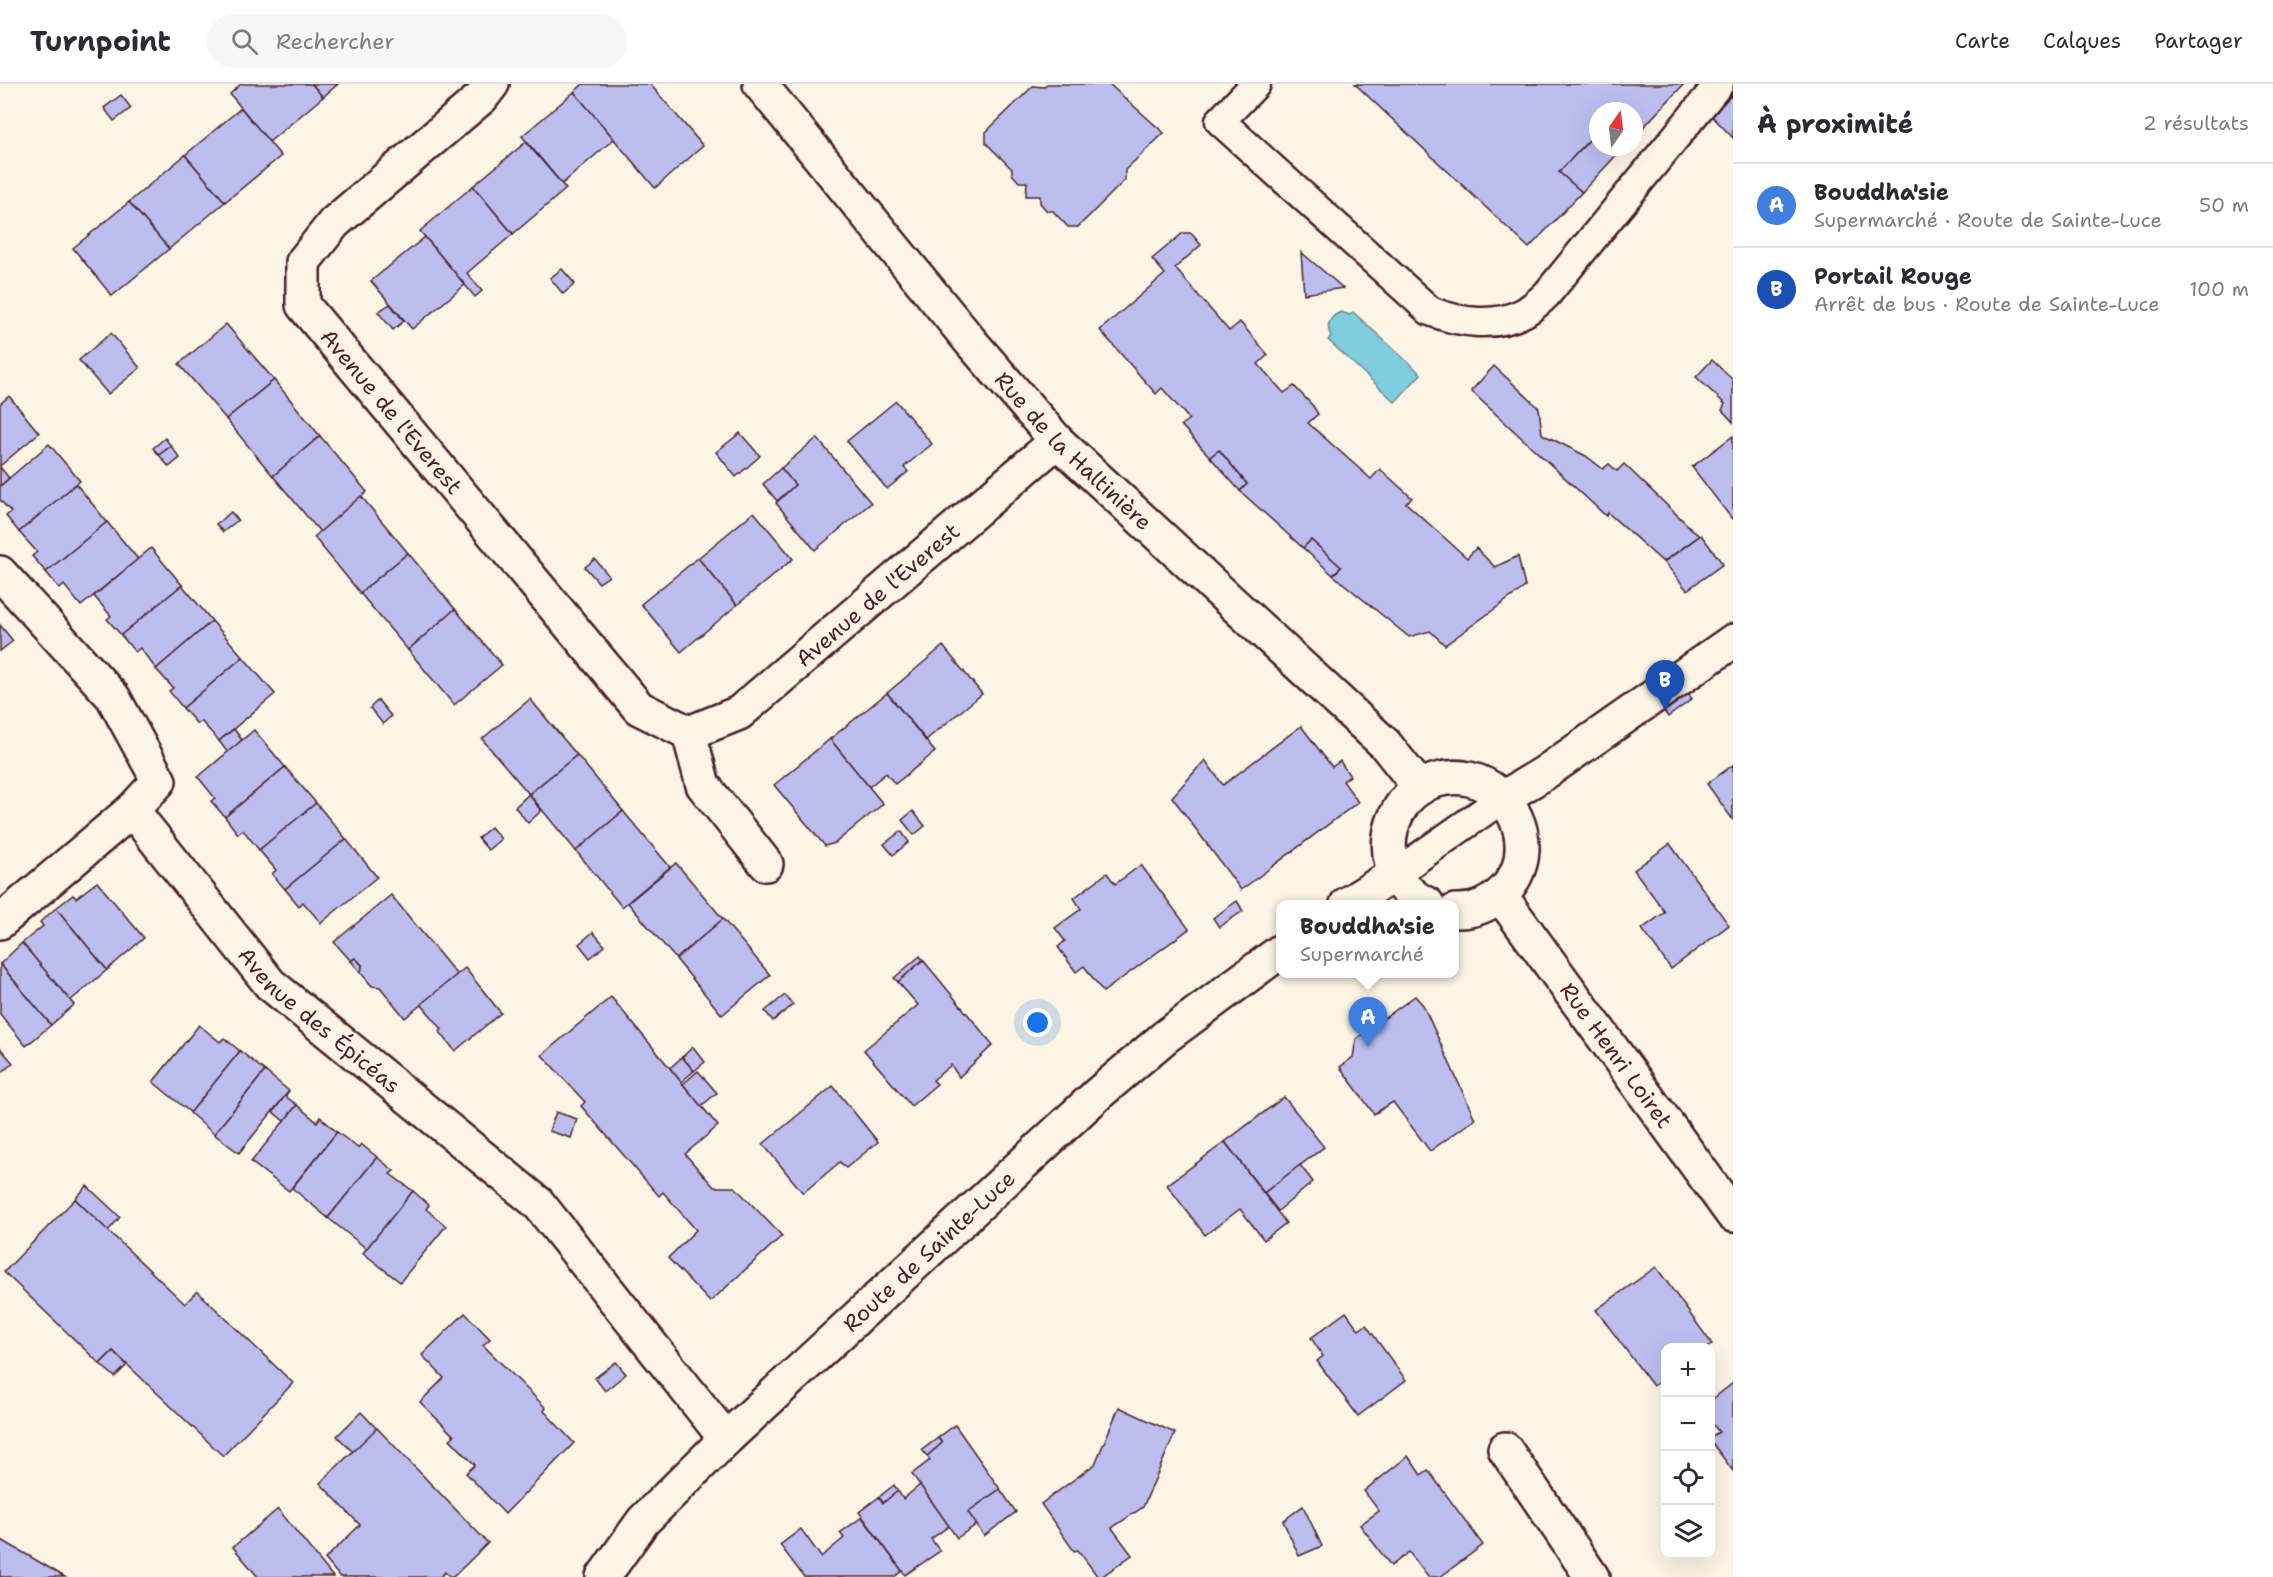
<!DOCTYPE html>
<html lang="fr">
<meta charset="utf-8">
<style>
body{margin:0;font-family:"Shantell Sans",sans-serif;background:#f7f7f7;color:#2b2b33}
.controls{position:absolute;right:18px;bottom:18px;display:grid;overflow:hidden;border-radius:12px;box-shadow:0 6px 24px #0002}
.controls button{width:54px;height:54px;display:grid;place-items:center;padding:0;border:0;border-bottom:2px solid #e1e1e2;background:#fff;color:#2b2b33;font:30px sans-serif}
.compass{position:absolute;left:1589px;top:18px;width:54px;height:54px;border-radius:50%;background:#fff;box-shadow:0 6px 24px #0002;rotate:14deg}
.you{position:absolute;left:1038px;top:939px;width:21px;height:21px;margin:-15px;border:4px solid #fff;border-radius:50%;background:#1a73e8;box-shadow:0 0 0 9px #1a73e833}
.badge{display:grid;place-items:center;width:39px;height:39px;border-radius:50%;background:#1a73e8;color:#fff;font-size:20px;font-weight:700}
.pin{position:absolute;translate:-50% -50px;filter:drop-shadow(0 2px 3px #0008)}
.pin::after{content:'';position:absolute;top:32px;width:21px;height:18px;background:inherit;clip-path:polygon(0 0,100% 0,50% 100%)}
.popup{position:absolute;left:1276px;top:816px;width:183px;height:78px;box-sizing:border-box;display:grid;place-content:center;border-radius:12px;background:#fff;filter:drop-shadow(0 2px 4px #0005);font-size:20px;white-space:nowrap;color:#7c7c81}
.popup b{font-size:22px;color:#2b2b33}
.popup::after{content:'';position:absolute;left:50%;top:100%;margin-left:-12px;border:12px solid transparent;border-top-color:#fff}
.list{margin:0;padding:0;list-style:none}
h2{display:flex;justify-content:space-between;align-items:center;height:78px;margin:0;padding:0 24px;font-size:26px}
h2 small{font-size:20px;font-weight:400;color:#7c7c81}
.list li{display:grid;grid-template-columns:39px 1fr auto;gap:18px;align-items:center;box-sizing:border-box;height:84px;padding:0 24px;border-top:2px solid #e1e1e2}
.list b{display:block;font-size:22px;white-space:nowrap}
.list p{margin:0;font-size:20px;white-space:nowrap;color:#7c7c81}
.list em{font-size:20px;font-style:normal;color:#7c7c81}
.icon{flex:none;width:33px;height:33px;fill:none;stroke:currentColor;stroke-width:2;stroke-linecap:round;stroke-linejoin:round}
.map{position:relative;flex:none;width:1733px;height:1493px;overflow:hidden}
header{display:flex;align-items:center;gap:36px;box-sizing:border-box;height:84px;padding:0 30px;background:#fff;border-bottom:2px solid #e1e1e2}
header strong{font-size:28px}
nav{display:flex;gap:33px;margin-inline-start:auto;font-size:21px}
.search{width:420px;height:54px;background:#f7f7f7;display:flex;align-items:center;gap:15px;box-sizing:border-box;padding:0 21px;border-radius:33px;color:#7c7c81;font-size:22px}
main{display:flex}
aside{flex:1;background:#fff}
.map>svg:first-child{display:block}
.water{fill:#7fcddd;stroke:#6a8796;stroke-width:1.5}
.building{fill:#bcbef0;stroke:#4a1f2b;stroke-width:1.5}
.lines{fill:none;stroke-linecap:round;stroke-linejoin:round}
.service-casing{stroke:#4a1f2b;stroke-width:33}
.minor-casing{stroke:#4a1f2b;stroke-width:38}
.tertiary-casing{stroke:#4a1f2b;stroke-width:38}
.service{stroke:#fcf5e5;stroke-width:28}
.minor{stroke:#fcf5e5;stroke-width:33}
.tertiary{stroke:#fcf5e5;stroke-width:33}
.labels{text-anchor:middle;stroke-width:4.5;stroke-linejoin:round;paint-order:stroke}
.street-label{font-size:22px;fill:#4a1f2b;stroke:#fcf5e5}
</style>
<header>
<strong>Turnpoint</strong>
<div class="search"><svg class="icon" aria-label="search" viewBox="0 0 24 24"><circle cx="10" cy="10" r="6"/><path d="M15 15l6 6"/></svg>Rechercher</div>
<nav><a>Carte</a><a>Calques</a><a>Partager</a></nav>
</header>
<main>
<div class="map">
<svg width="1733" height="1493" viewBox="0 0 1733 1493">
<rect width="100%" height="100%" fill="#fcf5e5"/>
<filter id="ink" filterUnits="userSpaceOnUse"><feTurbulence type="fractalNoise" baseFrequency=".0167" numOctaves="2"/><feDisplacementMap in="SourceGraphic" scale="12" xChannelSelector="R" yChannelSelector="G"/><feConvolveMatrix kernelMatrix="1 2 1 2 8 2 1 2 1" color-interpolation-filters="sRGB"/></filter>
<g filter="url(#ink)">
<path class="water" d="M1341,228L1350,231L1353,228L1421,290L1395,318L1328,256L1331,252C1325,241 1330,232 1341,228Z"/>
<g class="building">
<path d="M241,0H312L323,13L269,58L230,10Z"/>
<path d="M312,0H338L323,13Z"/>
<path d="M583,0H650L703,62L655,104L574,8Z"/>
<path d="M1047,0H1109L1164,49L1125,86V96L1078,143H1068L1053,127H1047L1040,119V112H1026L1027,98H1019L1012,90V85L986,59V48L1033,2L1044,3Z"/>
<path d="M1355,0H1684L1634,53V27H1598V47L1559,88L1582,108L1529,164Z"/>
<path d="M574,8L614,55L562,100L522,52Z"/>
<path d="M1733,10V54L1711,31Z"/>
<path d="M121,11L131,24L114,37L104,24Z"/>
<path d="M241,24L281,72L225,118L185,71Z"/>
<path d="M1598,47V63H1624L1582,108L1559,88Z"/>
<path d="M526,58L566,105L513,150L473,102Z"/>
<path d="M185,71L225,118L169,165L129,118Z"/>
<path d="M473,102L513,150L467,189L482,207L475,213L420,147Z"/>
<path d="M129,118L169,165L112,212L73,164Z"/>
<path d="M1183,149H1191L1201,161L1175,184L1229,247L1240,238L1268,271L1258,280L1284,309L1294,302L1313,322L1318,330L1308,339L1371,395L1380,385L1412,414L1406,419L1467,474L1476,464L1495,483L1518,472L1525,503L1445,561L1430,547L1409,553L1333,491L1341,483L1311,456L1303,464L1240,407L1247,400L1219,366L1210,373L1181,341L1189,335L1162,304L1156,310L1100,246L1165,190L1152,175Z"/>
<path d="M425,153L465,201L412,245L371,197Z"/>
<path d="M1301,168L1343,204L1304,210Z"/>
<path d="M562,185L575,200L563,210L550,194Z"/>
<path d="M390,220L404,237L393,246L378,228Z"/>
<path d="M226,240L274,296L226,335L179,280Z"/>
<path d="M111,249L140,284L108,310L79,276Z"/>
<path d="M1712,276L1733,296V338L1722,326L1725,320L1696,293Z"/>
<path d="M1494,282L1539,324L1542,350L1586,372L1603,385L1609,380L1617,387L1624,380L1699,452L1663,478L1608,429L1606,432L1471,307Z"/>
<path d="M274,296L320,352L273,392L226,335Z"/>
<path d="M9,312L39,349L0,382V320Z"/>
<path d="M896,317L932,360L904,383L908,388L887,405L847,357Z"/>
<path d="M740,349L760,372L736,393L716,368Z"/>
<path d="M320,352L367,408L320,448L273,392Z"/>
<path d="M1733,352V435H1732L1692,383Z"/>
<path d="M165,354L171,362L159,371L153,364Z"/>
<path d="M817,354L871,419L815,466L776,419L795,401L781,384Z"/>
<path d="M49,360L80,397L19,448L6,432L11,428L0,416V402Z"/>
<path d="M171,362L180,374L169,383L159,371Z"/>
<path d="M1219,366L1247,400L1240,407L1210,373Z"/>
<path d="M0,383L9,394L0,402Z"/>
<path d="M781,384L795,401L777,417L763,400Z"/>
<path d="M76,400L107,438L46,488L32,472L37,468L19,448Z"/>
<path d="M361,412L408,469L360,509L314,453Z"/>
<path d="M231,428L238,436L223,448L216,440Z"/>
<path d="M754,428L793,475L737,521L698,474Z"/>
<path d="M107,438L138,475L81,522L64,501L60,505L46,488Z"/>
<path d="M1701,451L1723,480L1687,506L1664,478Z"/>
<path d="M1311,456L1341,483L1333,491L1303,464Z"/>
<path d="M151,464L182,501L121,551L107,535L111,532L94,512Z"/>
<path d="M408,469L455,525L408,566L360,509Z"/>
<path d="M698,474L737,521L681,568L641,520Z"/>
<path d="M595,475L609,492L599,499L585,483Z"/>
<path d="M182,501L212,537L156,585L140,564L135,568L121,551Z"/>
<path d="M455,525L502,581L454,621L408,566Z"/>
<path d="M212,537L243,573L183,624L169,607L173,604L156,585Z"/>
<path d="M0,541L13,557L0,567Z"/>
<path d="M943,562L982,610L926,656L887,609Z"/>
<path d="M243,573L275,610L219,657L201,637L197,640L183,624Z"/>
<path d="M1686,606L1692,615L1668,633L1662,624Z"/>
<path d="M887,609L935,668L895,700L886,689L869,703L830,655Z"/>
<path d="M530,615L577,671L529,710L482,655Z"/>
<path d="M378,616L391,632L383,640L370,624Z"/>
<path d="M1301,642L1332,683L1340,677L1350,692L1343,697L1358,718L1241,806L1172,713L1205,676L1223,701Z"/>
<path d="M234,645L242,656L228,669L219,657Z"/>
<path d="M254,646L285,683L225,733L211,717L215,714L198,693Z"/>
<path d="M830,655L883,720L835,759L825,762L774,701Z"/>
<path d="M577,671L623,727L576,767L529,710Z"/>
<path d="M1733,681V736L1707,700Z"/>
<path d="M285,683L316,719L259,766L243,746L238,750L225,733Z"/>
<path d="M529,710L541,727L528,739L515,723Z"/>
<path d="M316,719L346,755L285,805L272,790L276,786L259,766Z"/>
<path d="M623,727L670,783L622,823L576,767Z"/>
<path d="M913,727L925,742L914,751L902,736Z"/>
<path d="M491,743L501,755L488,766L478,754Z"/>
<path d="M901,747L909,758L893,771L884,760Z"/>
<path d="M346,755L377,793L321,839L303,818L299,822L285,805Z"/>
<path d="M1670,760L1729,841L1671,885L1642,845L1665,828L1634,786Z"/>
<path d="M676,779L723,835L676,875L628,819Z"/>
<path d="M1141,781L1189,845L1103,908L1084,882L1076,888L1058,863L1065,857L1055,844L1081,825L1074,814L1107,789L1115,800Z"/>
<path d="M97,798L144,854L107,886L56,824L73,811L76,814Z"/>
<path d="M391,811L457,891L405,934L380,903L372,902L361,889L362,881L355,874L351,877L334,858Z"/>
<path d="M1237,817L1243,827L1219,843L1213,834Z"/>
<path d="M56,824L107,886L70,917L22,859L43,842L40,838Z"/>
<path d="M723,835L770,891L722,931L676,875Z"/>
<path d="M593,848L605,862L590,874L579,860Z"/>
<path d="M22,859L74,921L51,941L0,880Z"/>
<path d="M920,872L923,876L898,898L894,894Z"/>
<path d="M355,874L362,881L361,889L351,877Z"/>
<path d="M923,876L993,961L959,993L951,981L933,996L937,1000L911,1022L864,966L918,921L898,898Z"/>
<path d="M0,880L51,941L26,962L0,930Z"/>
<path d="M465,884L501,929L455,967L440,948L442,945L421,920Z"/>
<path d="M785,911L793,921L773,937L765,927Z"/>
<path d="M1415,912L1423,921L1475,1035L1430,1067L1393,1018L1374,1030L1340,983L1353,973L1356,955Z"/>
<path d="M611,913L718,1042L685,1070L714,1103H735L782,1152L710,1218L668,1174L696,1146L663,1108L659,1112L581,1022L585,1018L542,971Z"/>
<path d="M199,941L220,958L224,954L240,967L191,1029L153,998Z"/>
<path d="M693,963L705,978L694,987L682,973Z"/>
<path d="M0,964L13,979L0,990Z"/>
<path d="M240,967L265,987L214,1050L190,1029Z"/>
<path d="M682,973L694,987L681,998L670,984Z"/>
<path d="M265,987L289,1007L239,1069L214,1050Z"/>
<path d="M698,987L717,1009L701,1022L683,1000Z"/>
<path d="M833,1002L878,1058L846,1084L840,1078L803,1109L763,1060Z"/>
<path d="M285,1012L297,1021L284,1037L273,1028Z"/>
<path d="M1284,1013L1324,1063L1264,1109L1225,1058Z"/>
<path d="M297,1021L317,1038L320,1033L337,1048L289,1107L251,1078Z"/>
<path d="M556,1028L577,1035L571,1054L549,1047Z"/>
<path d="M337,1048L358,1064L361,1060L377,1073L328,1134L292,1104Z"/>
<path d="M1225,1058L1286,1139L1264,1156L1240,1125L1205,1151L1167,1101Z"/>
<path d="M377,1073L394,1087L390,1090L413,1107L367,1165L328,1134Z"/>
<path d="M1300,1081L1313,1098L1278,1127L1264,1109Z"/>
<path d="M87,1102L120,1133L108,1147L75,1115Z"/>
<path d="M413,1107L429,1121L426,1125L446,1142L400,1198L363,1169Z"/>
<path d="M75,1115L185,1220L197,1207L293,1299L223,1372L113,1267L100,1280L4,1188Z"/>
<path d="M1656,1183L1712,1260L1707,1264H1666V1293L1653,1302L1596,1226Z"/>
<path d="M1346,1228L1359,1246L1366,1241L1406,1296L1358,1332L1317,1277L1323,1272L1311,1254Z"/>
<path d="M465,1229L490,1255L483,1261L546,1324L544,1327L574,1359L505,1430L466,1389L475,1381L450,1355L454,1352L420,1318L444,1294L422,1271Z"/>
<path d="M113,1267L127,1281L115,1293L100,1280Z"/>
<path d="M616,1278L626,1290L605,1307L595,1294Z"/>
<path d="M1733,1299V1387L1710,1356V1353L1719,1348L1710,1337V1317Z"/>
<path d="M1119,1323L1175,1349L1143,1423L1112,1444L1132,1471L1101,1493H1098L1078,1466L1074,1467L1041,1420L1095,1380Z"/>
<path d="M361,1328L377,1345L353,1368L337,1352Z"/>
<path d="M955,1341L1000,1405L968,1428L977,1440L957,1454L912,1390L930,1376L927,1372L942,1359L938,1354Z"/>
<path d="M377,1344L488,1459L453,1493H450L445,1488L440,1493H340L325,1475L360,1441L320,1399Z"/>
<path d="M938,1354L942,1359L927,1372L922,1366Z"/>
<path d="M1408,1372L1421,1391L1428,1386L1483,1461L1440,1493H1428L1409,1468L1391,1482L1360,1441L1379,1427L1364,1407Z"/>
<path d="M894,1401L898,1407L883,1419L879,1413Z"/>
<path d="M920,1401L949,1442L931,1455L940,1467L905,1491L859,1428L879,1413L883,1419L898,1407L903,1415Z"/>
<path d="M1000,1405L1016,1428L984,1452L968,1428Z"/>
<path d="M1303,1422L1322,1462L1299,1472L1283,1437Z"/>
<path d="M278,1425L333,1493H258L233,1463Z"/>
<path d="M862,1433L902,1487L894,1493H804L780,1461L801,1445L821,1473L844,1454L840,1449Z"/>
<path d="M0,1455L65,1493H0Z"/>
</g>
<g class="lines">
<g class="service-casing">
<g id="service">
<path d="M1256,0L1220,37L1430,227C1460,239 1496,244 1525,228C1533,223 1541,216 1547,210L1719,0"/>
<path d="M1395,790L1503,714"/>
</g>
</g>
<g class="minor-casing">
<g id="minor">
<path id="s1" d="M492,0L482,13L334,139L303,178V221L639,624L689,649L703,701L766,780"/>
<path id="s2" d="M760,0L971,258L1057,357L1385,660L1420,704"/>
<path id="s3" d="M0,489L113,613L159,697L132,726L270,900L538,1119L726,1355"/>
<path id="s4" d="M689,649L739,629L1057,357"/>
<path id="s5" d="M1500,811L1733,1131"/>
<path d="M0,838L132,726"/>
<path d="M1505,1365L1592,1493"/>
</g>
</g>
<g class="tertiary-casing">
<g id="tertiary">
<path d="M1503,714L1543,690L1733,557"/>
<path d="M1347,820L1395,790"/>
<path d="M1427,820C1410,813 1397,797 1392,780C1382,746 1401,706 1437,696C1482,683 1524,721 1522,766C1521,800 1489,829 1455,827"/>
<path id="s6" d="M603,1493L643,1437L726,1355L1098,1010L1165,953L1281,867"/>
</g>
</g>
<use href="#service" class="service"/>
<use href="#minor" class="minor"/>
<use href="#tertiary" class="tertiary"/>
</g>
</g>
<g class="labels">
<g class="street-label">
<text dy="8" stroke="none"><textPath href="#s1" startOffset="442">Avenue de l'Everest</textPath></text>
<text dy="8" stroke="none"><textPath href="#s2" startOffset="483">Rue de la Haltinière</textPath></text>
<text dy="8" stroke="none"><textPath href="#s4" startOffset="236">Avenue de l'Everest</textPath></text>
<text dy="8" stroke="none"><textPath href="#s3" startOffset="586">Avenue des Épicéas</textPath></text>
<text dy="8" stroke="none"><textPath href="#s5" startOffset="198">Rue Henri Loiret</textPath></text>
<text dy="8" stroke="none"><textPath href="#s6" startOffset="462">Route de Sainte-Luce</textPath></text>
</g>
</g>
</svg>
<div class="controls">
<button>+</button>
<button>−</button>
<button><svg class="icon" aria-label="locate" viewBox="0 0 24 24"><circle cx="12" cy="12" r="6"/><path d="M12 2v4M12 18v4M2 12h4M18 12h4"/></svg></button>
<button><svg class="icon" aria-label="layers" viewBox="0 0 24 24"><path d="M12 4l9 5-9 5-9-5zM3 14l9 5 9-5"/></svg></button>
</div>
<svg class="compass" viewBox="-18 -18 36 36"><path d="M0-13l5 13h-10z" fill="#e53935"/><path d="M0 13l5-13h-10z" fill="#7c7c81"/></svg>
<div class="you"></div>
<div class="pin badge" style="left:1368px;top:963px;background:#3f7fe0">A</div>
<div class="popup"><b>Bouddha'sie</b>Supermarché</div>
<div class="pin badge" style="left:1665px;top:626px;background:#1a4fb4">B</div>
</div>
<aside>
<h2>À proximité<small>2 résultats</small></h2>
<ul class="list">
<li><span class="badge" style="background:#3f7fe0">A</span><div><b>Bouddha'sie</b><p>Supermarché · Route de Sainte-Luce</p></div><em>50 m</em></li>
<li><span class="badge" style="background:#1a4fb4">B</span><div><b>Portail Rouge</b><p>Arrêt de bus · Route de Sainte-Luce</p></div><em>100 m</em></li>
</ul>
</aside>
</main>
